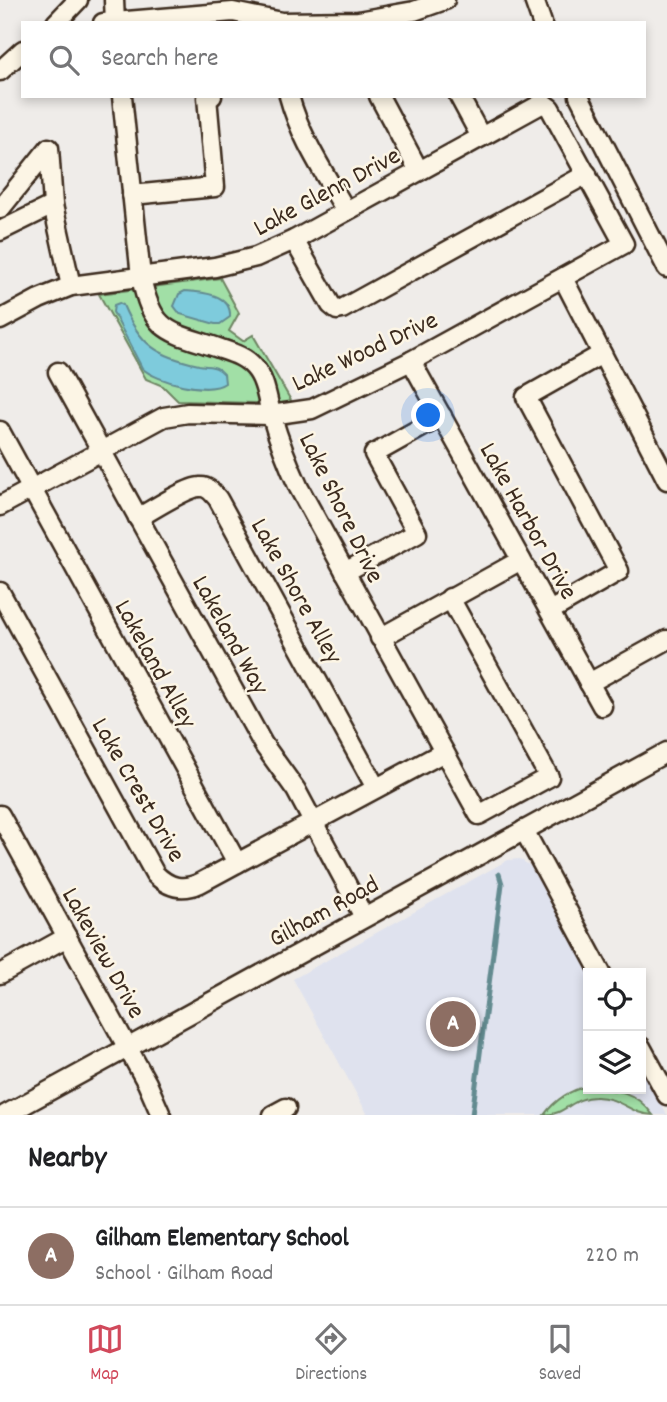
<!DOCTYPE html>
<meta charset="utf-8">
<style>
body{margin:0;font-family:Dekko,sans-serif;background:#f2f2f2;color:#202124}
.controls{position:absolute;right:21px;bottom:21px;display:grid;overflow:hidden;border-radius:0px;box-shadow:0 4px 10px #0003}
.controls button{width:63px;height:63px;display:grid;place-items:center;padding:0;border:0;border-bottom:2px solid #e0e0e0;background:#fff;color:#202124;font:35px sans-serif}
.you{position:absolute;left:429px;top:416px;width:24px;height:24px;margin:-18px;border:5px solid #fff;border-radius:50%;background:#1a73e8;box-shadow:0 0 0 10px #1a73e833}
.badge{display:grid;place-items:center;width:46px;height:46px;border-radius:50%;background:#d1495b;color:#fff;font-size:23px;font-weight:700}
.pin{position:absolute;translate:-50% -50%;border:4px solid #fff;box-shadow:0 2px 7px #0006}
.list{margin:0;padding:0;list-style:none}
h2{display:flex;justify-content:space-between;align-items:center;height:91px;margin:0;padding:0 28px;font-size:30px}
h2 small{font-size:23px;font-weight:400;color:#757577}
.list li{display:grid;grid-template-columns:46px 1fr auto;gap:21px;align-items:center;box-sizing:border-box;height:98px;padding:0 28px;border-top:2px solid #e0e0e0}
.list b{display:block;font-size:26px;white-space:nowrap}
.list p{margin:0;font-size:23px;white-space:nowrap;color:#757577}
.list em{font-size:23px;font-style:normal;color:#757577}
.icon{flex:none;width:38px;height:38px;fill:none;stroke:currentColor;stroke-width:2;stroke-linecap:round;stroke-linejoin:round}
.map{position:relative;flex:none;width:667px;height:1115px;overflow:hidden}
.search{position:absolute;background:#fff;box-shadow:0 4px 10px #0003;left:21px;right:21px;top:21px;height:77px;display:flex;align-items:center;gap:18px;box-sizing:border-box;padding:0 24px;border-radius:0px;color:#757577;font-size:26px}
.sheet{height:189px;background:#fff}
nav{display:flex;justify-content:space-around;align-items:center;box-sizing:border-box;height:98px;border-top:2px solid #e0e0e0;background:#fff;font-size:19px;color:#757577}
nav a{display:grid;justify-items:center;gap:4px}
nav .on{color:#d1495b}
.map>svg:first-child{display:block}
.built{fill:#dfe2ee}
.green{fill:#a1dfa6;stroke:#6e8462;stroke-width:2}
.water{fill:#7ecbdc;stroke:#638b90;stroke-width:2}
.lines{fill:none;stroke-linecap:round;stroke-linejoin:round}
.stream{stroke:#638b90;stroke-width:5}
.minor-casing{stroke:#3b2a1e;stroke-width:23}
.minor{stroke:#fcf5e5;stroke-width:18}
.labels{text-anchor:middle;stroke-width:5;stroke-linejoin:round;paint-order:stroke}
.street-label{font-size:26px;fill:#3b2a1e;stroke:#fcf5e5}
</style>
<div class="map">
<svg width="667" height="1115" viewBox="0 0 667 1115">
<rect width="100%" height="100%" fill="#efece9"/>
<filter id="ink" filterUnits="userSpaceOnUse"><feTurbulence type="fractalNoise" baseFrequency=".0143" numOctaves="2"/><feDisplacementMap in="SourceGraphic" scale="14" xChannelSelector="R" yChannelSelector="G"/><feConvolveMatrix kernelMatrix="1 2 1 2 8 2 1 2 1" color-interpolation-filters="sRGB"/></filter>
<g filter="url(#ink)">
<path class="built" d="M520,859L530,866L589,973L588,1089H641V1068L667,1115H368L293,979L508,860Z"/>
<g class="green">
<path d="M220,278L239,313L229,331L243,341L253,335L293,404L178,401L163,386L146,379L99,294Z"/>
<path d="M588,1086V1089C617,1089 634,1090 653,1115C631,1115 619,1096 595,1097C572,1097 566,1115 544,1115C555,1100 570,1090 588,1086Z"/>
</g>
<g class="water">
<path d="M185,291C202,292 232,294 230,317L220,324H215L180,314L174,306L179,294Z"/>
<path d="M119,303L123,305C140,345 157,356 199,365C210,367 217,365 224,374L225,383C209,395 156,382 142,368L113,312L114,305Z"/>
</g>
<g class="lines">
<path class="stream" d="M472,1115L502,884L499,874"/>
<g class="minor-casing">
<g id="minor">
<path d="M114,0L115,23"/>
<path d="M534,0L542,23"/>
<path d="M56,23L78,0"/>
<path d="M103,23L233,12L282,22L358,21L414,11L445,0"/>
<path d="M0,71L23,50"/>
<path d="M122,96L141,277C153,335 170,331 221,349C233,353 246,357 254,367C266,380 267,400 272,417C279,441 288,464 299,488L479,815L549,777L450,598"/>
<path d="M289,96C300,137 325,174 346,211"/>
<path d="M379,96L419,171"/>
<path d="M459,96L481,137"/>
<path d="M579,96L667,268"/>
<path d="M132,195L215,187L207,97L212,96"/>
<path d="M0,209L49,148L53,205L71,286"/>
<path d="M0,231L53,205"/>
<path d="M294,240L331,305L337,310L342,309L587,174"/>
<path d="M563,278L667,480"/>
<path d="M0,320L39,299L71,286L215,267L256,257L294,240L543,103L550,108L624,244L411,361L312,409L271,415L188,413L164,417L0,506"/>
<path d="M411,361L602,706"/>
<path d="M58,372L263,744L296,790L364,917"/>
<path d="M0,431L237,863"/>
<path d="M138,518C150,511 188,487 200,487C208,486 213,493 218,499L376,788"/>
<path d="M345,572L417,533L374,454L442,416"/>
<path d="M0,592L155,874C169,888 183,891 200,883L444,752"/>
<path d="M550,611L619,571L526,397L602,354"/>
<path d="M380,638L521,560"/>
<path d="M589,683L667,640"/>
<path d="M0,815L147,1083L161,1115"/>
<path d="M524,830L601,973"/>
<path d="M0,974L67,937"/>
<path d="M641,1047L667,1095"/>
<path d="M5,1115L667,752"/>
<path d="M273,1115L286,1108"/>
</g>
</g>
<use href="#minor" class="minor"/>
</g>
</g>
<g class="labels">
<g class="street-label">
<text transform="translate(326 190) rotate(-28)" y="9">Lake Glenn Drive</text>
<text transform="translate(364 350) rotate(-25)" y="9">Lake Wood Drive</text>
<text transform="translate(343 507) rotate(64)" y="9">Lake Shore Drive</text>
<text transform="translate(530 520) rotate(61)" y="9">Lake Harbor Drive</text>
<text transform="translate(298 590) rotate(61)" y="9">Lake Shore Alley</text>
<text transform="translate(232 634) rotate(61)" y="9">Lakeland Way</text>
<text transform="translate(157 663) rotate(61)" y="9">Lakeland Alley</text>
<text transform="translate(140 789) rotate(60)" y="9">Lake Crest Drive</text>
<text transform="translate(323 910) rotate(-29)" y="9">Gilham Road</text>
<text transform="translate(105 952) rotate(61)" y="9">Lakeview Drive</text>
</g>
</g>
</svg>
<div class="controls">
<button><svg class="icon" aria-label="locate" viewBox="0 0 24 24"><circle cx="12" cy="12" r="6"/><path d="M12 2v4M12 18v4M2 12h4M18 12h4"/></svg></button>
<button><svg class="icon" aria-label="layers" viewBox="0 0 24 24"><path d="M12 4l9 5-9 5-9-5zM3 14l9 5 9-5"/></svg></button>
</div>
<div class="you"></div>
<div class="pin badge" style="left:453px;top:1024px;background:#8d6e63">A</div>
<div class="search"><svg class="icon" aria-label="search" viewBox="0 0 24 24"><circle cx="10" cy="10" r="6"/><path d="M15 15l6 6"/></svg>Search here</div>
</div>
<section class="sheet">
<h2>Nearby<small></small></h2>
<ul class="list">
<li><span class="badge" style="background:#8d6e63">A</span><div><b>Gilham Elementary School</b><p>School · Gilham Road</p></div><em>220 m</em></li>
</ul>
</section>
<nav>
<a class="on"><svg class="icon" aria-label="map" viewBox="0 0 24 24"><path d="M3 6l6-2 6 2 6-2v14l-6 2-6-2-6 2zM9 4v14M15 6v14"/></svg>Map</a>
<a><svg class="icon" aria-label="directions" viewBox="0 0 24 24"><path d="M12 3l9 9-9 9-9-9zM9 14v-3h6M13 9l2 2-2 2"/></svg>Directions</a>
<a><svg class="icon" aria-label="saved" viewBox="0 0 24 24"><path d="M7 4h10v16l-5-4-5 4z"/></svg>Saved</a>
</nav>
